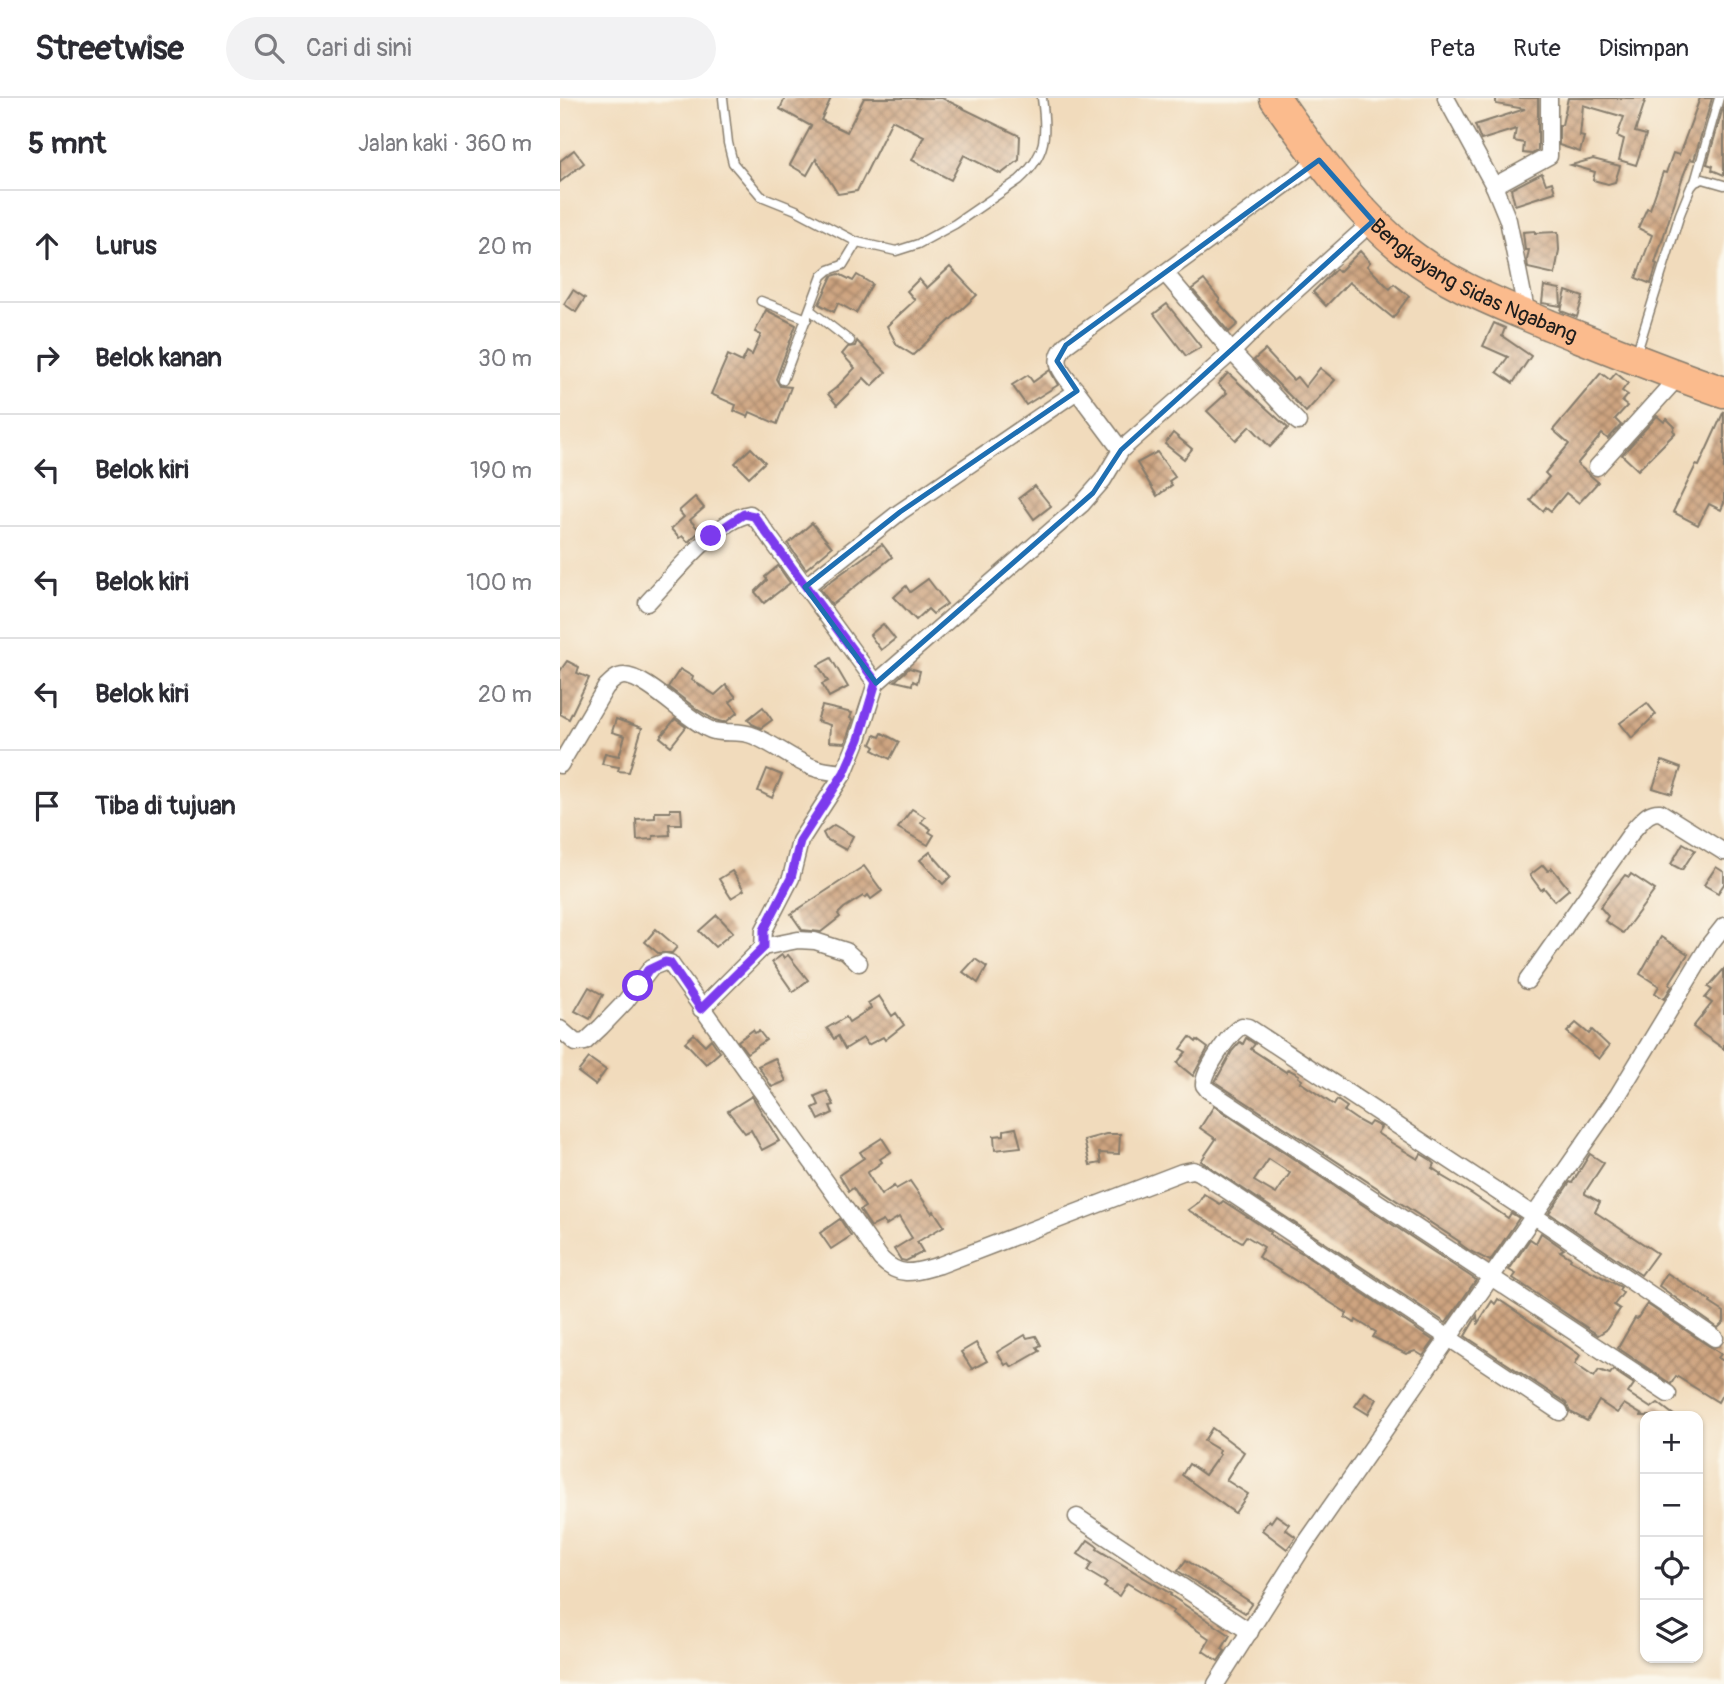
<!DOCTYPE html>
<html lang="id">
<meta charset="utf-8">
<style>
body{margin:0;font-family:Pangolin,sans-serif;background:#f2f2f3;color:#2b2b33}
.controls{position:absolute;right:21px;bottom:21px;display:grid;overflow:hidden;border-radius:14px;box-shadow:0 2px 5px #0004}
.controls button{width:63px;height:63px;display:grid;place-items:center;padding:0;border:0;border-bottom:2px solid #e1e1e2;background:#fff;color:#2b2b33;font:35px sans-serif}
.stop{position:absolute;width:21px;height:21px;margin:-16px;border:5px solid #7c3aed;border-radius:50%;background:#fff}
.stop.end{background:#7c3aed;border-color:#fff;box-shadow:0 2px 7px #0008}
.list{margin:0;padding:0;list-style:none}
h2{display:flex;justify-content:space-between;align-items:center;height:91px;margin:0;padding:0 28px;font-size:30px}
h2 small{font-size:23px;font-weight:400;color:#7c7c81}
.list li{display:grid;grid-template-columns:46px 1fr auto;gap:21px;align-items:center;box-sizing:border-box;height:112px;padding:0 28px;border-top:2px solid #e1e1e2}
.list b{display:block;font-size:26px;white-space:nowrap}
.list em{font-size:23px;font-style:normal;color:#7c7c81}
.icon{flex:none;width:38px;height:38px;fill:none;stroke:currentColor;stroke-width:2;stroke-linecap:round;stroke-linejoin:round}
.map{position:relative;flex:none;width:1164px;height:1586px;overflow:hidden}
header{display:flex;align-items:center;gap:42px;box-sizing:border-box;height:98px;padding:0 35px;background:#fff;border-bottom:2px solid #e1e1e2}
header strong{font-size:33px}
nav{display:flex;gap:38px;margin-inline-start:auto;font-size:24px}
.search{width:490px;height:63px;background:#f2f2f3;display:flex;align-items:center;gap:18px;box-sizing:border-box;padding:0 24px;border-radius:38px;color:#7c7c81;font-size:26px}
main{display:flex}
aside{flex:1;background:#fff}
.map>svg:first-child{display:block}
.building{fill:url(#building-cross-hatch);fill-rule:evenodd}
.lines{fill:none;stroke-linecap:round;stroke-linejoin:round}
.lane-casing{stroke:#867c6c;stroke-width:11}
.street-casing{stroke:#867c6c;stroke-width:19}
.highway-casing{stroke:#867c6c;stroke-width:33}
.lane{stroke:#fff;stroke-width:8}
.street{stroke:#fff;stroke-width:16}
.highway{stroke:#fbbb8d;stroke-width:30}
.route{stroke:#7c3aed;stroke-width:9}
.marked{fill:none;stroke:#1f6fb2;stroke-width:5;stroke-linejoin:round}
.labels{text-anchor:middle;stroke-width:6;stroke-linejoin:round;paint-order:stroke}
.street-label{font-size:21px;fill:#1c1c1c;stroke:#fbf7ec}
</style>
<header>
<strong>Streetwise</strong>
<div class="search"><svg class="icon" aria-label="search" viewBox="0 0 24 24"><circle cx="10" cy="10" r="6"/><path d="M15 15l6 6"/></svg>Cari di sini</div>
<nav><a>Peta</a><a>Rute</a><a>Disimpan</a></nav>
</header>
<main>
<aside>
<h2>5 mnt<small>Jalan kaki · 360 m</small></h2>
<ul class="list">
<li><svg class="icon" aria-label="ahead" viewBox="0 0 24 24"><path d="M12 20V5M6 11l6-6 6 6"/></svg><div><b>Lurus</b></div><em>20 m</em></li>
<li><svg class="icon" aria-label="right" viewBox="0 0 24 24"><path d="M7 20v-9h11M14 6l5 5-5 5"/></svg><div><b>Belok kanan</b></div><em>30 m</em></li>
<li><svg class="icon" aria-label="left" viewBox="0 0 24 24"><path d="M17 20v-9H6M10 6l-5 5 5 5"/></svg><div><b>Belok kiri</b></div><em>190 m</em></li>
<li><svg class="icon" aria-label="left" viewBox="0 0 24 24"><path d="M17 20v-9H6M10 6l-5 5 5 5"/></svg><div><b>Belok kiri</b></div><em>100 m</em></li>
<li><svg class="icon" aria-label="left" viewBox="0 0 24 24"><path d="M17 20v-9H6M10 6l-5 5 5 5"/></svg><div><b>Belok kiri</b></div><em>20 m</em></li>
<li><svg class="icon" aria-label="arrive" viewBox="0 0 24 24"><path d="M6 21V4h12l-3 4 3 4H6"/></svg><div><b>Tiba di tujuan</b></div></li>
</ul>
</aside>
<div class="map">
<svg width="1164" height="1586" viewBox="0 0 1164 1586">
<defs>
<pattern id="building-cross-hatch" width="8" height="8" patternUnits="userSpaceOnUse" patternTransform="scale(1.75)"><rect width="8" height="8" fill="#cea480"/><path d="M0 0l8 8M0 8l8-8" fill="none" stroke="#a68568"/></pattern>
</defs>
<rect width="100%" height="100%" fill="#fbf7ec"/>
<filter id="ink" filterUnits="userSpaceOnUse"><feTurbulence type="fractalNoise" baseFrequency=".0143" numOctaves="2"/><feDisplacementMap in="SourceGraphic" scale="14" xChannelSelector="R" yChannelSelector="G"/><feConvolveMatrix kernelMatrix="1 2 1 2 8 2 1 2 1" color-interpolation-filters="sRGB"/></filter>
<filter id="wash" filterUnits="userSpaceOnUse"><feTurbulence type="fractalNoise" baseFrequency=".00686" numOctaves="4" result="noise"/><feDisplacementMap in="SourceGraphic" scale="28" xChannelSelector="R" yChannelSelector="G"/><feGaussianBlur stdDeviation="1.57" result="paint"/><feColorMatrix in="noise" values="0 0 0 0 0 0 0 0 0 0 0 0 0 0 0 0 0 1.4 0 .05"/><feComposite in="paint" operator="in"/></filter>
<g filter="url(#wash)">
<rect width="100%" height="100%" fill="#f1dbbc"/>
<g id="blocks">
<g class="building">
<path d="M225,0H271L261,22L287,34L304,0H382L460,38L459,62L441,76L404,57L391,82L352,62L364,38L332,22L297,93L278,96L256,61L247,77L230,67L251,28L220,11Z"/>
<path d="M936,0H978V52L972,56L963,55L964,45L954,43L956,31L921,42L915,27L965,11L936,6Z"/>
<path d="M1008,0H1086L1075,34L1086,37L1076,67L1059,62L1064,41L1057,38L1064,19L1023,7L1020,38L1024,39L1020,54L999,47V27H1002Z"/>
<path d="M1140,0H1152L1134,62L1130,61L1123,78L1095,165L1097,166L1091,186L1076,180L1092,137L1078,130L1087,110L1090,111L1103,74L1106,75L1113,55L1119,57Z"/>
<path d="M1164,6V77L1152,72L1153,68L1147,66Z"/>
<path d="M14,52L24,65L0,84V63Z"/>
<path d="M1033,61L1060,68L1055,84L1048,86L1033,82L1035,74L1011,67Z"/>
<path d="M982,75L986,86L992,84L995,94L955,107L951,91Z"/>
<path d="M975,133V135L998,134L999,152L995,176L968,170L967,162L969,152H965L963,134Z"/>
<path d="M800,153L810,164L807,168L830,191L834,186L849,198L833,220L789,184L766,208L753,194L776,171L779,174Z"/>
<path d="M390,169L417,197L353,257L337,247L327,228L355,202L347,193L359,181L367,190Z"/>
<path d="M279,176L293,183L297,177L312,186L296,215L278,205L274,214L259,206L272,178Z"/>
<path d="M644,182L660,202L658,204L678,226L669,234L632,191Z"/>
<path d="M984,188L1000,191L1001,208L982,205Z"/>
<path d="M13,192L25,200L16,214L4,206Z"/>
<path d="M1006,193L1023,199L1017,219L1001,213Z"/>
<path d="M607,206L641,249L626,258L594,216Z"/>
<path d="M206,212L236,227L216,281L220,288L231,289L217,326L190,314L188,319L174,313L176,307L151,296L168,257L182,264L187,254L192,257L201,237L195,234Z"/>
<path d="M934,225L945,230L942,238L971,258L953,285L937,274L948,259L923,248Z"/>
<path d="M297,243L326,274L312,288L304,280L277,307L268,296L276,290L295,270L282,256L288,249L295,248Z"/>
<path d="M705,252L733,282L737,279L745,289L760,270L775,282L746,314L694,262Z"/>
<path d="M490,272L498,287L466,307L452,287L468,277L473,284Z"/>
<path d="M668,275L728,330L710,349L690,328L676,342L647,313L667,295L658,286Z"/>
<path d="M1041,275L1050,282L1056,275L1068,285L1062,293L1068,297L1062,304L1067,308L1055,321L1061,327L1048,341L1042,336L1017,366L1038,384L1019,405L1006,395L991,413L986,409L983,413L970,402L989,379L985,375L1009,346L993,332Z"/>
<path d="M1164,313V405L1161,412L1149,406L1138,427L1113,414L1136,367L1139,368Z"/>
<path d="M1097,318L1104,324L1107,321L1115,329L1113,332L1115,335L1078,372L1062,357Z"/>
<path d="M613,335L632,351L624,361L605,346Z"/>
<path d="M191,350L205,364L189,379L175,365Z"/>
<path d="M597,354L615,379L609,383L612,387L597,398L577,365Z"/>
<path d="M475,388L491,408L474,421L459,400Z"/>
<path d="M135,399L144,410L130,422L140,433L128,444L122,438L119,440L111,431L124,419L119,413Z"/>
<path d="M252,425L272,449L246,471L228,446Z"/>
<path d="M322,446L332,459L272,507L260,491Z"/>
<path d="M218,468L230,485L204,505L195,494L207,482L205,479Z"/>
<path d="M368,481L387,506L373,516L368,511L356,522L334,499L346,488L350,494Z"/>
<path d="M323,526L335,541L321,552L310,537Z"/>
<path d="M271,560L288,589L269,599L262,586L268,583L258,567Z"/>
<path d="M7,563L19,569L17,575L29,580L9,621L0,616V573Z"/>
<path d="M349,570L360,573L357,585L353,583L352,587L335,583Z"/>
<path d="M120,571L133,579L132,582L155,597L166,587L176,599L170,604L178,614L166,624H162L155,622L138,612L108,589Z"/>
<path d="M1087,605L1096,616L1072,640L1060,625Z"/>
<path d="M262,608L292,615L290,620L293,622L285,645L269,644L270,627L257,623Z"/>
<path d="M203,609L212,622L201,630L192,626L188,621Z"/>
<path d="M56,621L82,630L69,674L58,673L59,669L42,666L45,655L59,658L65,638L52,634Z"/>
<path d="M115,621L126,629L111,648L100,639Z"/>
<path d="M322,635L339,644L330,661L313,652L315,649L311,646L315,637L320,639Z"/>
<path d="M1102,663L1121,670L1112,696L1093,690Z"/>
<path d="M207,671L222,677L212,700L198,693Z"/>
<path d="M110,711H121L122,726H109L110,737L93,738V741L77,742L76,721L95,720V714H110Z"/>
<path d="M352,711L365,719L361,724L371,731L369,734L374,737L368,747L338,730Z"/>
<path d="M274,727L293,738L286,752L266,741L263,735Z"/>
<path d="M1123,745L1135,752L1122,772L1111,766Z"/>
<path d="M370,754L391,778L383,786L360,762Z"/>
<path d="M983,767L988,773L992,770L1009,791L995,803L984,790L981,792L970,777Z"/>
<path d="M304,768L322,793L311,801L308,797L305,800L303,798L284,810L278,816L280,819L261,834L242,832L240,829L231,816Z"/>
<path d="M1156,769L1164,774V786L1158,795L1144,787Z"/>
<path d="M172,773L184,792L171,800L159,781Z"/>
<path d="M1071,776L1095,792L1063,835L1045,823L1048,818L1040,809L1065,777L1069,779Z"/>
<path d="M157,817L173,834L155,849L139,833Z"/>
<path d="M96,831L117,849L112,855H98L85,844Z"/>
<path d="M1101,839L1128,856L1109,886L1112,888L1104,901L1095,895L1099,888L1080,876Z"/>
<path d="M222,857L224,860L228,857L248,882L233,894L212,864Z"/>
<path d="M415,861L427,869L418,885L403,874Z"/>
<path d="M1164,871V951L1133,929L1152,905L1145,900L1152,892L1148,889Z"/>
<path d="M29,889L43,897L30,921L15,913Z"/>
<path d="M319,898L332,918L336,915L344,927L325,942L323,939L308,947L303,940L285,951L278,938L274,941L267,930L286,919L289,924L311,910L308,905Z"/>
<path d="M1016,925L1029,936L1032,932L1049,948L1039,961L1007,934Z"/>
<path d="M193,932L195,935L199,933L206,942L187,955L178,943Z"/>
<path d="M134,936L145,947L151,941L160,954L146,966L125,944Z"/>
<path d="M630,939L636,944L637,942L648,950L633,978L617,965L626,954L621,951Z"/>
<path d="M686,940L695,946L691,951L726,974L728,971L739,977L738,979L742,982L740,984L774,1007L777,1002L787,1009L784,1013L797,1022L808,1028L811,1024L821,1029L817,1035L832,1045L858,1061L861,1056L871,1062L875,1066L872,1070L881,1076L880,1077L912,1096L948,1120L951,1115L959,1120L930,1163L910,1153L899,1145L900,1144L655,984L672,953L680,944L683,946Z"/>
<path d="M29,960L46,972L35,987L18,974Z"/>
<path d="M215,960L226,983L212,989L198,968Z"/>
<path d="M267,993L274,1007L270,1008L273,1015L259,1022L253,1010L259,1007L255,998Z"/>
<path d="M192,998L219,1043L202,1052L191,1032L185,1035L168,1013Z"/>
<path d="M654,1008L916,1182L886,1225L641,1063L656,1041L640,1030ZM709,1061L730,1075L716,1096L694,1083Z"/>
<path d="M456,1030L461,1049L435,1052L434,1038L444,1037V1032Z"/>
<path d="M546,1036H560L559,1056L539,1055L541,1065L530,1067L524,1042Z"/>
<path d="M322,1040L331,1054L320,1061L322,1064L307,1075L321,1097L334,1088L336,1091L350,1083L372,1115L374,1113L384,1128L357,1144L363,1154L346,1163L341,1162L334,1151L352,1140L339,1119L326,1127L323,1123L311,1129L300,1112L305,1109L293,1090L289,1093L279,1077L304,1060L300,1054Z"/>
<path d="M1030,1056L1044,1065L1025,1094V1096L1040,1104L1035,1114L1097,1155L1081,1177L989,1115L1010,1084L1012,1085Z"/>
<path d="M644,1096L660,1106L663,1103L711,1134L710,1136L715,1140L746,1157L874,1243L863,1258L855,1253L846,1256L813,1239L816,1234L796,1222L795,1225L785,1219L787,1215L698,1159L704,1149L686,1138L682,1144L628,1112L639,1104Z"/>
<path d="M280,1121L291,1138L271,1151L260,1135Z"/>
<path d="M981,1135L1004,1151L1000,1153L1011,1160L1010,1162L1061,1189L1059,1192L1063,1195L1054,1207L1060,1211L1046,1232L1038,1237L953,1180L956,1176L949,1172L970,1141L976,1145Z"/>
<path d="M1107,1175L1151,1203L1150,1205L1164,1214V1224L1158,1230L1099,1188Z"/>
<path d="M938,1201L1020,1257L1015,1266L1034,1279L1039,1272L1050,1276L1053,1272L1074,1286L1068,1295L1091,1310L1098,1305L1115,1318H1080L1082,1317L1064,1306L1057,1315L1039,1303L1027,1323L1016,1317L1010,1314L1006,1305L905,1238L917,1218L918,1225L932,1203L935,1206Z"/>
<path d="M1087,1206L1161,1256L1158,1260L1164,1263V1293L1158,1304L1116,1278L1111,1286L1058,1250L1075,1220L1077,1221Z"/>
<path d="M465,1237L467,1240L476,1238L481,1247L477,1249L480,1253L452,1269L449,1265L445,1267L437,1254Z"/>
<path d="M416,1245L427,1263L412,1271L401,1254Z"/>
<path d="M805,1294L817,1301L808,1316L795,1308Z"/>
<path d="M652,1330L684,1354L666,1382L688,1396L675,1415L622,1377L629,1366L645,1377L660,1356L658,1355L659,1352L644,1343Z"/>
<path d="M716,1417L729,1426L725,1431L736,1439L727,1451L702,1432L709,1422L711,1424Z"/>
<path d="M528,1442L538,1449L537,1451L611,1496L610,1497L670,1537L662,1551L665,1553L658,1563L643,1553L650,1541L612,1515L614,1513L567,1485L559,1498L544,1489L547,1485L527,1473L532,1465L518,1456Z"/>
<path d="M626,1462L692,1505L685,1515L618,1473Z"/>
</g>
</g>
</g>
<g filter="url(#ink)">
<use href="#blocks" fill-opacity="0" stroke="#867c6c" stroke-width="2"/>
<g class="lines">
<g class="lane-casing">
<g id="lane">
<path d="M163,0L168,45L173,65L201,98L236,112L297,144L336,153L358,146L395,126L459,82C487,57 487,36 482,0"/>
<path d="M1135,84L1159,0"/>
<path d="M201,203L247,221"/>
<path d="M250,212L290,243"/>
<path d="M1076,257L1120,116L1131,89L1135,84L1143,81L1164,87"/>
<path d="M223,282L262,178L269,172L283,167L297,144"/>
</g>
</g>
<g class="street-casing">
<g id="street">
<path d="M886,0L934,88L948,122L967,217"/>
<path d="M934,88L989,58V0"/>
<path d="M605,175L672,254L738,324"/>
<path d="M517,293C504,277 489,265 506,247L759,62"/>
<path d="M1037,369L1118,279"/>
<path d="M245,489L340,414L517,293L561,352"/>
<path d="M87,505C110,481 157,421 190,416L197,422L316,585"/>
<path d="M0,667L46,589C51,584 56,578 64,578C87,578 129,624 151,632C164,637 179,631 194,638C214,646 231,661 252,669C262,673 273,674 284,675"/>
<path d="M203,849L204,832L231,780L240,743L284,675L298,641L316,585L522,406L543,382L561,352L672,254L714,212L813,123"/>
<path d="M967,883L1074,731C1082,723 1088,713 1100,714L1164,754"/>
<path d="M141,911L203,849L238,842L255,843L286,853L299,865"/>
<path d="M0,931L16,945L25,944L41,929L65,904L92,869L105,864L110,865L321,1161C341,1181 355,1174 380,1167L622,1074L633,1072L641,1075L1000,1314"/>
<path d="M1108,1296L648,992L644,987C643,974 669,935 682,928L688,929L973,1117L1155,1240"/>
<path d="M517,1419L690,1534"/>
<path d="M656,1586L745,1446L1058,997L1149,847L1164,828"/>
</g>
</g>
<g class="highway-casing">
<g id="highway">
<path id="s1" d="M715,0C752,53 796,114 847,154C889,187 940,206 989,227C1047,250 1105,274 1164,294"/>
</g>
</g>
<use href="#lane" class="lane"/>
<use href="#street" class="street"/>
<use href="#highway" class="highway"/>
</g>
</g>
<g class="lines" filter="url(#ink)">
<path class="route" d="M78,888L88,872L105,864L110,865L141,911L204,849V832L231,780L240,743L284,675L299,641L316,584L194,418L184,416L151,438"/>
</g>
<path class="marked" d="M759,62L813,123L561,352L533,395L316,585L245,489L340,414L517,293L497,263L506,247Z"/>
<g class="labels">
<g class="street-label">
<text dy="7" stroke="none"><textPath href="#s1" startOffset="276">Bengkayang Sidas Ngabang</textPath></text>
</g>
</g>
</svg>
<div class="controls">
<button>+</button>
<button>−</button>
<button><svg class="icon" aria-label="locate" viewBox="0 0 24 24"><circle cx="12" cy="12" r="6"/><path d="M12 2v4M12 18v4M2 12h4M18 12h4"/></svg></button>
<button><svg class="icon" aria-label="layers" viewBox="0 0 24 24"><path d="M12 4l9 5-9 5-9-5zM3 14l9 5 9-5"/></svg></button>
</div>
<div class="stop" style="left:78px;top:888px"></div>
<div class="stop end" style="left:151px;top:438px"></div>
</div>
</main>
